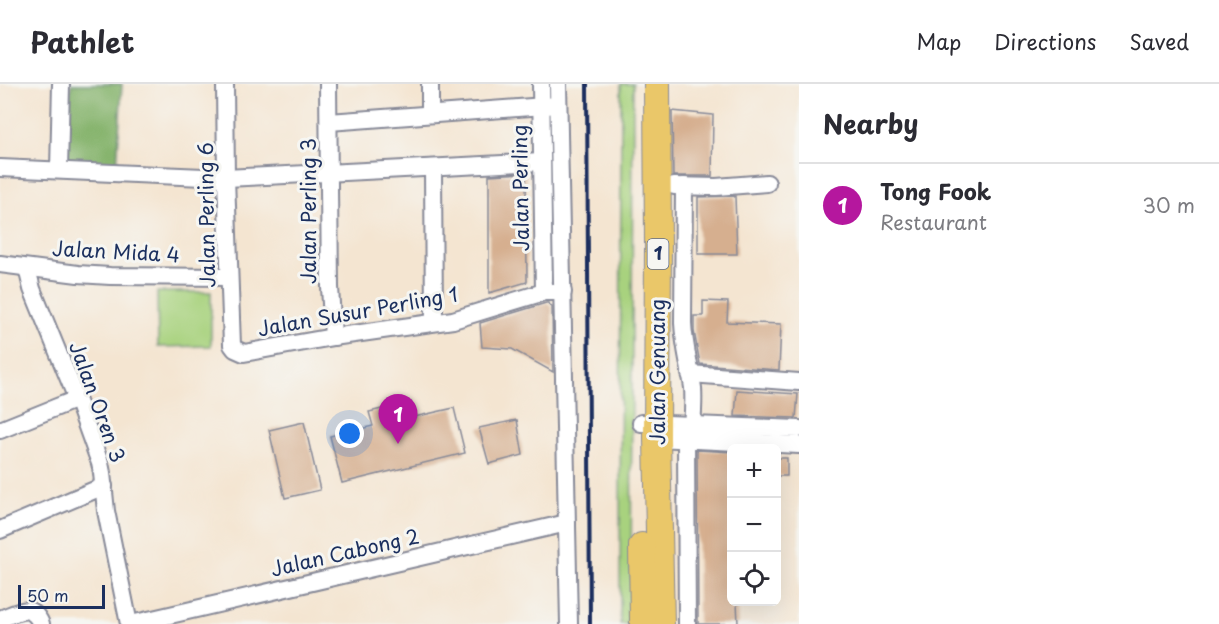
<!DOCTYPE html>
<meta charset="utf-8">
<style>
body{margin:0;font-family:"Playpen Sans",sans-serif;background:#f2f2f3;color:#2b2b33}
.controls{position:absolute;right:18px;bottom:18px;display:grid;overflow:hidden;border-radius:9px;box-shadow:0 6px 24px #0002}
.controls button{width:54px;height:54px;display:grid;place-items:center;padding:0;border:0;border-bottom:2px solid #e1e1e2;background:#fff;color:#2b2b33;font:30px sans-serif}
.scale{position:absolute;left:18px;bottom:15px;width:87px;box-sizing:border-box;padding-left:6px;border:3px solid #1b2f5e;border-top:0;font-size:16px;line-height:21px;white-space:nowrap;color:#1b2f5e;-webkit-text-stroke:4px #f6f6f2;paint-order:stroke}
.you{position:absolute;left:350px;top:350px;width:21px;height:21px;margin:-15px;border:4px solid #fff;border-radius:50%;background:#1a73e8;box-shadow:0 0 0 9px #1a73e833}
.badge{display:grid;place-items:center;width:39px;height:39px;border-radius:50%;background:#b5179e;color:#fff;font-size:20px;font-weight:700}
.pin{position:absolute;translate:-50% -50px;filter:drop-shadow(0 2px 3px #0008)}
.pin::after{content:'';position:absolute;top:32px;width:21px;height:18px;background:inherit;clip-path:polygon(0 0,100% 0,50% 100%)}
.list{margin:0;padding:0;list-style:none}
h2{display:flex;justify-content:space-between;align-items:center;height:78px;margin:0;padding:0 24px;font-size:26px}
h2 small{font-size:20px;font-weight:400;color:#7c7c81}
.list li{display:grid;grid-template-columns:39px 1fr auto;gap:18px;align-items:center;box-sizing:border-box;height:84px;padding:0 24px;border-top:2px solid #e1e1e2}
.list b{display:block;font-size:22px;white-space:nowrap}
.list p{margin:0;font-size:20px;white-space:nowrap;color:#7c7c81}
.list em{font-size:20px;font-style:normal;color:#7c7c81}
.icon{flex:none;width:33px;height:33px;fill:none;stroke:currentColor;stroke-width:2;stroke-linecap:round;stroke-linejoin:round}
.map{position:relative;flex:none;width:799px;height:540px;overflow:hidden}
header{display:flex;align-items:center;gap:36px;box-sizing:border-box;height:84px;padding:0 30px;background:#fff;border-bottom:2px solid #e1e1e2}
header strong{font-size:28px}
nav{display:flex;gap:33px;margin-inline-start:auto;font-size:21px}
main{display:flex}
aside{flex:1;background:#fff}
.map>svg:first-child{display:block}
.green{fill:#a8d27e;stroke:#62806e;stroke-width:1.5}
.forest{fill:#86b46d;stroke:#507266;stroke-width:1.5}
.building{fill:#d6af8f}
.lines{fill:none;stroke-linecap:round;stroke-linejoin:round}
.minor-casing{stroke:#888a98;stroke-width:20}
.highway-casing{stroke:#888a98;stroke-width:28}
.minor{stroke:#fff;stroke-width:16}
.highway{stroke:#eac769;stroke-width:26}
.rail{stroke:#1b2f5e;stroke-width:4}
.labels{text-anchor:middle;stroke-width:6;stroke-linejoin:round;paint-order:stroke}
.shield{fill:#f6f6f2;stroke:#5d6b8a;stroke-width:1.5}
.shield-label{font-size:18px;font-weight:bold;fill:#1b2f5e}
.street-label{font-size:20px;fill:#1b2f5e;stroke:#f6f6f2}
</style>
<header>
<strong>Pathlet</strong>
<nav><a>Map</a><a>Directions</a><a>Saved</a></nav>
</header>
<main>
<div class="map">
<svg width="799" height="540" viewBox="0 0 799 540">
<rect width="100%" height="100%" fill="#f6f6f2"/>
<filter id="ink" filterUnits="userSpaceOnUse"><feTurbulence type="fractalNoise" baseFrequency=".0167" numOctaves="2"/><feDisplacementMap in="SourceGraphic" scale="12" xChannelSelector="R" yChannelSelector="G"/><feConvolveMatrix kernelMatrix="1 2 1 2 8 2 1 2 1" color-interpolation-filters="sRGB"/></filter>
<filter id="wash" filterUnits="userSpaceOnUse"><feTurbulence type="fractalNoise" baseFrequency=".008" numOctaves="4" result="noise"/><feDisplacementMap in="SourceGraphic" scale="24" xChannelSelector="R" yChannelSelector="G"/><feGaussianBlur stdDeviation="1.35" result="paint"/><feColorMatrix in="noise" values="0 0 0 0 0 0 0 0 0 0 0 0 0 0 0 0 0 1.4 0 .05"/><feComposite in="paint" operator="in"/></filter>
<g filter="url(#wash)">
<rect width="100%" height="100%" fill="#f4e5d1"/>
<g class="green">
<path d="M621,0H633L631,540H620Z"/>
<path d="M157,208H211V262L158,263Z"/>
</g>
<path class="forest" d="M71,0H122L117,83L66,80Z"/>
<g id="blocks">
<g class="building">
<path d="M672,27L713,31L712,92H673Z"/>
<path d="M526,89L527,198L489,209V91Z"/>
<path d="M735,112L737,170H698V113Z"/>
<path d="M703,217L728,218L727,238L781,240L779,286L700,280L694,247V232H703Z"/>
<path d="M546,219H548L552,223L553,288L512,265L482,263L480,239Z"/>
<path d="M737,306L798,310L796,334L735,332Z"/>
<path d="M411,318L414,333L454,324L465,369L342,399L330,352L373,342L369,328Z"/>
<path d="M517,336L523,371L489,380L479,344Z"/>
<path d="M304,338L320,406L285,414L269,346Z"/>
<path d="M697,366L732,368V518H737L738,540H698Z"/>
<rect x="777" y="374" width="10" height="18"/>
</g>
</g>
</g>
<g filter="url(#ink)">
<use href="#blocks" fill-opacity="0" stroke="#888a98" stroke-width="1.5"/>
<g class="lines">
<g class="minor-casing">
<g id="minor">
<path d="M225,0L226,94L232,261L235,265L244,269L333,253L453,236L544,208H563"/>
<path d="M328,0L330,203L333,253"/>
<path d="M430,0V30"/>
<path d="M541,0L544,208"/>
<path d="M558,0L569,540"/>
<path d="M329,38L558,21"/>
<path d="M0,84L226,94L542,78"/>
<path d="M433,84L434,238"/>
<path d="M59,86L61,0"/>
<path d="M674,102L716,103L767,99"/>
<path d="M684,102L683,239C684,262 690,282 693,304C694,317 693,329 692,342"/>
<path d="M0,180L78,190L110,192L229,193"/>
<path d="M27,184L32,205L77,315L100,379L102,389L106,427L129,540"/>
<path d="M690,290L799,298"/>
<path d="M641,339L799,345"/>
<path d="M0,346L77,315"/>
<path d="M657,354L799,361"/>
<path d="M686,356L687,540"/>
<path d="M0,446L104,402"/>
<path d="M0,535C17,529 31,517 41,540"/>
<path d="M131,540L567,439"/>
</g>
</g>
<g class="highway-casing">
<g id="highway">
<path d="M657,0L658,163L657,354L661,540"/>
<path d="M642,462L643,540"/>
</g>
</g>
<use href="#minor" class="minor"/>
<use href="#highway" class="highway"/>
<path class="rail" d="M587,0L590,540"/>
</g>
</g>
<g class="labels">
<rect class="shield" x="647.5" y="155" width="21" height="30" rx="4.5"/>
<g class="shield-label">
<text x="658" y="176">1</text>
</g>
<g class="street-label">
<text transform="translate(521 104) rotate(-91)" y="7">Jalan Perling</text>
<text transform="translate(309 127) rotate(-90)" y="7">Jalan Perling 3</text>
<text transform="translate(207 131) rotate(-91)" y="7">Jalan Perling 6</text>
<text transform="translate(116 168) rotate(3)" y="7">Jalan Mida 4</text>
<text transform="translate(358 228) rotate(-10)" y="7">Jalan Susur Perling 1</text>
<text transform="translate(658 288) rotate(-90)" y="7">Jalan Genuang</text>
<text transform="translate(97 318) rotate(70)" y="7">Jalan Oren 3</text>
<text transform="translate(345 469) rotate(-13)" y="7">Jalan Cabong 2</text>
</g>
</g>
</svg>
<div class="controls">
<button>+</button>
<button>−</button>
<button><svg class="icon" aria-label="locate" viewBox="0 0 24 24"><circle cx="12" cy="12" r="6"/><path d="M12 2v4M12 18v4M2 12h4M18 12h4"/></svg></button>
</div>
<div class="scale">50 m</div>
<div class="you"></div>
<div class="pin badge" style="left:398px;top:360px">1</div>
</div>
<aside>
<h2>Nearby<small></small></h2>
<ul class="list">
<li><span class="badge">1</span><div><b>Tong Fook</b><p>Restaurant</p></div><em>30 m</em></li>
</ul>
</aside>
</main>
